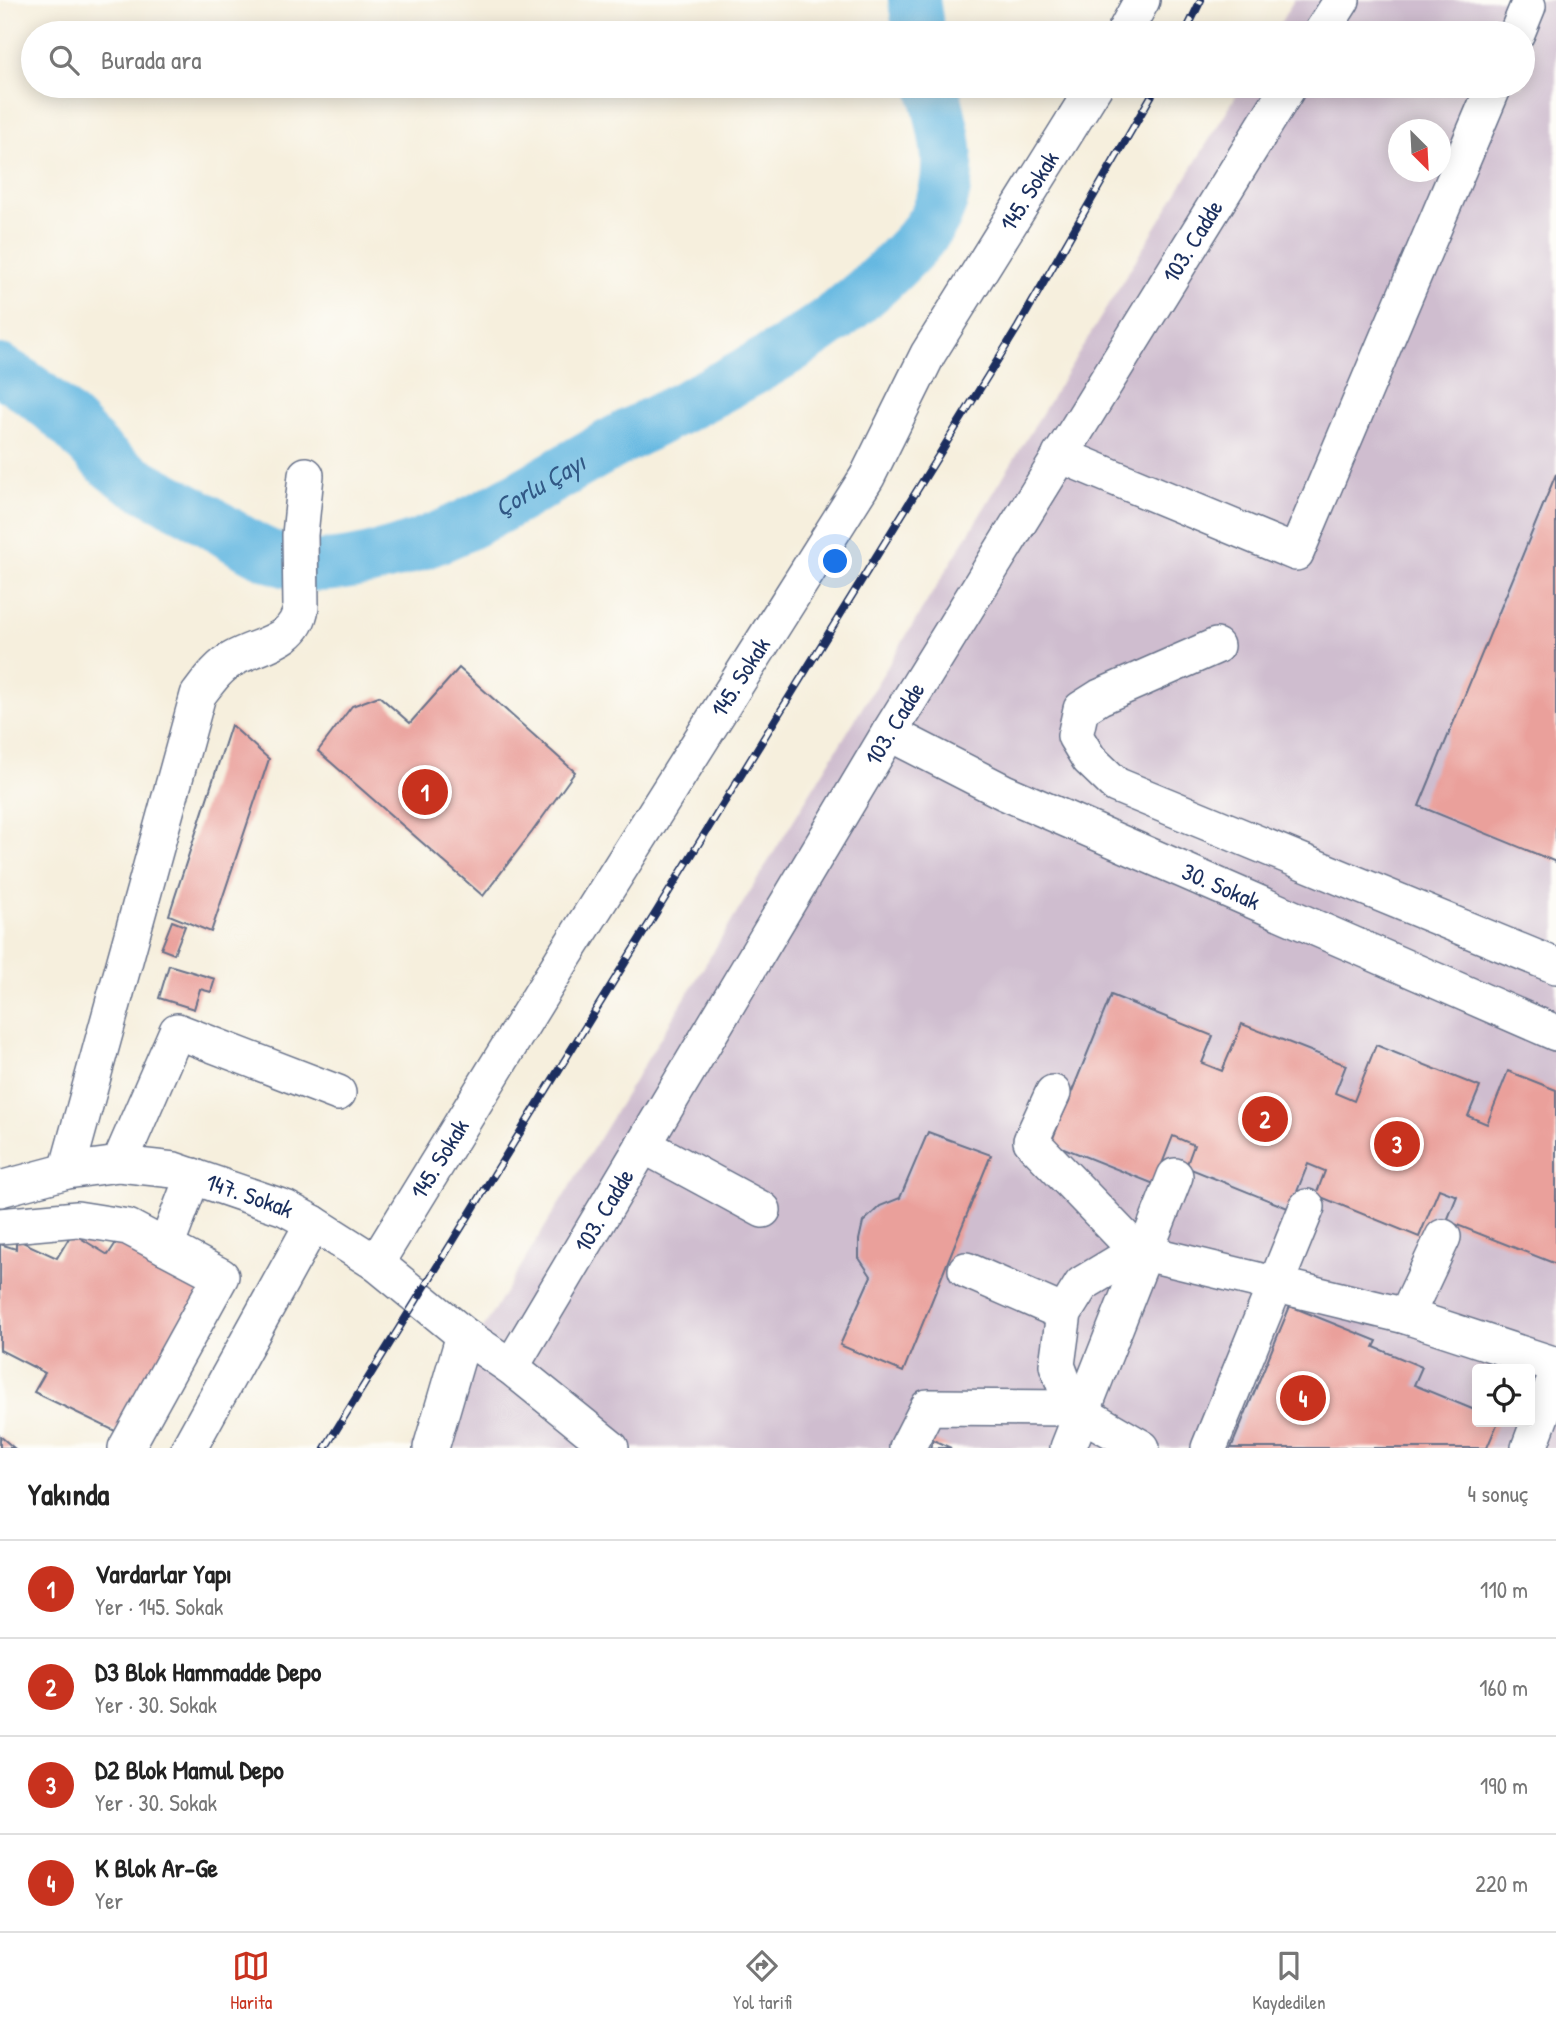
<!DOCTYPE html>
<html lang="tr">
<meta charset="utf-8">
<style>
body{margin:0;font-family:"Patrick Hand",sans-serif;background:#f6f6f6;color:#222}
.controls{position:absolute;right:21px;bottom:21px;display:grid;overflow:hidden;border-radius:7px;box-shadow:0 4px 18px #0003}
.controls button{width:63px;height:63px;display:grid;place-items:center;padding:0;border:0;border-bottom:2px solid #e0e0e0;background:#fff;color:#222;font:35px sans-serif}
.compass{position:absolute;left:1388px;top:119px;width:63px;height:63px;border-radius:50%;background:#fff;box-shadow:0 4px 18px #0003;rotate:156deg}
.you{position:absolute;left:836px;top:562px;width:24px;height:24px;margin:-18px;border:5px solid #fff;border-radius:50%;background:#1a73e8;box-shadow:0 0 0 10px #1a73e833}
.badge{display:grid;place-items:center;width:46px;height:46px;border-radius:50%;background:#c8321e;color:#fff;font-size:23px;font-weight:700}
.pin{position:absolute;translate:-50% -50%;border:4px solid #fff;box-shadow:0 2px 7px #0006}
.list{margin:0;padding:0;list-style:none}
h2{display:flex;justify-content:space-between;align-items:center;height:91px;margin:0;padding:0 28px;font-size:30px}
h2 small{font-size:23px;font-weight:400;color:#767676}
.list li{display:grid;grid-template-columns:46px 1fr auto;gap:21px;align-items:center;box-sizing:border-box;height:98px;padding:0 28px;border-top:2px solid #e0e0e0}
.list b{display:block;font-size:26px;white-space:nowrap}
.list p{margin:0;font-size:23px;white-space:nowrap;color:#767676}
.list em{font-size:23px;font-style:normal;color:#767676}
.icon{flex:none;width:38px;height:38px;fill:none;stroke:currentColor;stroke-width:2;stroke-linecap:round;stroke-linejoin:round}
.map{position:relative;flex:none;width:1556px;height:1448px;overflow:hidden}
.search{position:absolute;background:#fff;box-shadow:0 4px 18px #0003;left:21px;right:21px;top:21px;height:77px;display:flex;align-items:center;gap:18px;box-sizing:border-box;padding:0 24px;border-radius:38px;color:#767676;font-size:26px}
.sheet{height:483px;background:#fff}
nav{display:flex;justify-content:space-around;align-items:center;box-sizing:border-box;height:98px;border-top:2px solid #e0e0e0;background:#fff;font-size:19px;color:#767676}
nav a{display:grid;justify-items:center;gap:4px}
nav .on{color:#c8321e}
.map>svg:first-child{display:block}
.industrial{fill:#cfbdcf;fill-rule:evenodd}
.lines{fill:none;stroke-linecap:round;stroke-linejoin:round}
.river{stroke:#65b8e1;stroke-width:52}
.building{fill:#eaa09b}
.minor-casing{stroke:#68728a;stroke-width:38}
.minor{stroke:#fff;stroke-width:35}
.rail-casing{stroke:#1b2f5e;stroke-width:8}
.rail{stroke:#fdfcf7;stroke-width:5;stroke-dasharray:16;stroke-linecap:butt}
.labels{text-anchor:middle;stroke-width:6;stroke-linejoin:round;paint-order:stroke}
.street-label{font-size:24px;fill:#1b2f5e;stroke:#fdfcf7}
.water-label{font-size:26px;font-style:italic;fill:#315885;stroke:#fdfcf7}
</style>
<div class="map">
<svg width="1556" height="1448" viewBox="0 0 1556 1448">
<rect width="100%" height="100%" fill="#fdfcf7"/>
<filter id="ink" filterUnits="userSpaceOnUse"><feTurbulence type="fractalNoise" baseFrequency=".0143" numOctaves="2"/><feDisplacementMap in="SourceGraphic" scale="14" xChannelSelector="R" yChannelSelector="G"/><feConvolveMatrix kernelMatrix="1 2 1 2 8 2 1 2 1" color-interpolation-filters="sRGB"/></filter>
<filter id="wash" filterUnits="userSpaceOnUse"><feTurbulence type="fractalNoise" baseFrequency=".00686" numOctaves="4" result="noise"/><feDisplacementMap in="SourceGraphic" scale="28" xChannelSelector="R" yChannelSelector="G"/><feGaussianBlur stdDeviation="1.57" result="paint"/><feColorMatrix in="noise" values="0 0 0 0 0 0 0 0 0 0 0 0 0 0 0 0 0 1.4 0 .05"/><feComposite in="paint" operator="in"/></filter>
<g filter="url(#wash)">
<rect width="100%" height="100%" fill="#f6efdd"/>
<path class="industrial" d="M1294,0H1556V1448H410L1242,86H1523V33H1274ZM1398,130H1440V172H1398ZM1477,1369H1530V1422H1477Z"/>
<g class="lines">
<g class="river">
<path d="M914,0L919,33"/>
<path id="s1" d="M0,370C25,384 48,402 69,422C84,436 97,453 113,466C137,485 167,497 194,512C228,531 259,558 298,564C321,568 344,565 366,560C459,541 535,485 617,441C717,388 813,348 894,266C910,250 927,234 937,213C957,171 943,128 933,86"/>
</g>
</g>
<g id="blocks">
<g class="building">
<path d="M1556,474V862L1419,806Z"/>
<path d="M459,668L575,772L532,832L483,896L318,751L352,706L379,696L410,723Z"/>
<path d="M231,725L269,759L211,932L169,915Z"/>
<path d="M172,921L185,926L174,954L161,949Z"/>
<path d="M169,965L215,979L211,992L200,989L194,1009L159,998Z"/>
<path d="M1111,995L1213,1036L1202,1063L1222,1071L1242,1024L1346,1065L1335,1093L1354,1101L1376,1045L1480,1087L1468,1116L1487,1124L1508,1071L1556,1090V1264L1447,1221L1457,1196L1439,1189L1419,1237L1316,1195L1325,1171L1308,1164L1290,1209L1186,1167L1194,1145L1173,1136L1154,1184L1051,1143Z"/>
<path d="M928,1132L991,1155L903,1372L840,1345L871,1276L859,1258V1240L863,1222L880,1206L900,1198Z"/>
<path d="M72,1233L108,1255L121,1235L207,1284L117,1432L34,1392L45,1373L0,1350V1244L16,1249V1239L57,1258Z"/>
<path d="M1290,1306L1377,1341L1374,1347L1422,1367L1414,1385L1477,1411V1422H1498L1487,1448H1231Z"/>
<path d="M0,1436L14,1448H0Z"/>
<path d="M933,1440L951,1448H930Z"/>
</g>
</g>
</g>
<g filter="url(#ink)">
<use href="#blocks" fill-opacity="0" stroke="#68728a" stroke-width="2"/>
<g class="lines">
<g class="minor-casing">
<g id="minor">
<path d="M1124,33L1142,0"/>
<path d="M1321,33L1342,0"/>
<path d="M1517,33L1528,6"/>
<path d="M1060,455L1296,553L1494,86"/>
<path d="M1216,646L1100,697L1081,709L1075,736L1089,759L1116,785L1556,966"/>
<path id="s2" d="M889,733L1004,792L1556,1033"/>
<path d="M1053,1093L1031,1141L1137,1251"/>
<path d="M643,1145L763,1210"/>
<path d="M119,1164L177,1031L338,1093"/>
<path d="M67,1171L198,695C208,682 218,667 233,659C259,644 296,643 301,607L300,535L306,475"/>
<path id="s3" d="M0,1189L67,1171L119,1164L174,1170L285,1208L313,1223L376,1263L464,1335L511,1367L611,1448"/>
<path d="M0,1226L77,1219L128,1227L221,1276L126,1448"/>
<path d="M166,1247L193,1176"/>
<path id="s4" d="M376,1263L562,960L867,477L928,354L1095,86"/>
<path d="M966,1270L1064,1313"/>
<path d="M1406,1316L1443,1237"/>
<path id="s5" d="M511,1367L889,733L1289,86"/>
<path d="M189,1448L313,1223"/>
<path d="M431,1448L464,1335"/>
<path d="M907,1448L928,1407L1073,1408"/>
<path d="M1068,1448L1175,1176"/>
<path d="M1142,1448L1073,1408L1057,1365L1064,1313L1082,1284L1137,1251L1406,1316L1556,1365"/>
<path d="M1209,1448L1307,1207"/>
<path d="M1529,1448L1556,1376"/>
</g>
</g>
<use href="#minor" class="minor"/>
<g class="rail-casing">
<g id="rail">
<path d="M1185,33L1201,0"/>
<path d="M325,1448L1018,327L1157,86"/>
</g>
</g>
<use href="#rail" class="rail"/>
</g>
</g>
<g class="labels">
<g class="street-label">
<text dy="8" stroke="none"><textPath href="#s4" startOffset="1256">145. Sokak</textPath></text>
<text dy="8" stroke="none"><textPath href="#s5" startOffset="1316">103. Cadde</textPath></text>
<text dy="8" stroke="none"><textPath href="#s4" startOffset="690">145. Sokak</textPath></text>
<text dy="8" stroke="none"><textPath href="#s5" startOffset="749">103. Cadde</textPath></text>
<text dy="8" stroke="none"><textPath href="#s2" startOffset="366">30. Sokak</textPath></text>
<text dy="8" stroke="none"><textPath href="#s4" startOffset="122">145. Sokak</textPath></text>
<text dy="8" stroke="none"><textPath href="#s3" startOffset="257">147. Sokak</textPath></text>
<text dy="8" stroke="none"><textPath href="#s5" startOffset="182">103. Cadde</textPath></text>
</g>
<g class="water-label">
<text dy="9" stroke="none"><textPath href="#s1" startOffset="618">Çorlu Çayı</textPath></text>
</g>
</g>
</svg>
<div class="controls">
<button><svg class="icon" aria-label="locate" viewBox="0 0 24 24"><circle cx="12" cy="12" r="6"/><path d="M12 2v4M12 18v4M2 12h4M18 12h4"/></svg></button>
</div>
<svg class="compass" viewBox="-18 -18 36 36"><path d="M0-13l5 13h-10z" fill="#e53935"/><path d="M0 13l5-13h-10z" fill="#767676"/></svg>
<div class="you"></div>
<div class="pin badge" style="left:425px;top:792px">1</div>
<div class="pin badge" style="left:1265px;top:1119px">2</div>
<div class="pin badge" style="left:1397px;top:1144px">3</div>
<div class="pin badge" style="left:1303px;top:1398px">4</div>
<div class="search"><svg class="icon" aria-label="search" viewBox="0 0 24 24"><circle cx="10" cy="10" r="6"/><path d="M15 15l6 6"/></svg>Burada ara</div>
</div>
<section class="sheet">
<h2>Yakında<small>4 sonuç</small></h2>
<ul class="list">
<li><span class="badge">1</span><div><b>Vardarlar Yapı</b><p>Yer · 145. Sokak</p></div><em>110 m</em></li>
<li><span class="badge">2</span><div><b>D3 Blok Hammadde Depo</b><p>Yer · 30. Sokak</p></div><em>160 m</em></li>
<li><span class="badge">3</span><div><b>D2 Blok Mamul Depo</b><p>Yer · 30. Sokak</p></div><em>190 m</em></li>
<li><span class="badge">4</span><div><b>K Blok Ar-Ge</b><p>Yer</p></div><em>220 m</em></li>
</ul>
</section>
<nav>
<a class="on"><svg class="icon" aria-label="map" viewBox="0 0 24 24"><path d="M3 6l6-2 6 2 6-2v14l-6 2-6-2-6 2zM9 4v14M15 6v14"/></svg>Harita</a>
<a><svg class="icon" aria-label="directions" viewBox="0 0 24 24"><path d="M12 3l9 9-9 9-9-9zM9 14v-3h6M13 9l2 2-2 2"/></svg>Yol tarifi</a>
<a><svg class="icon" aria-label="saved" viewBox="0 0 24 24"><path d="M7 4h10v16l-5-4-5 4z"/></svg>Kaydedilen</a>
</nav>
